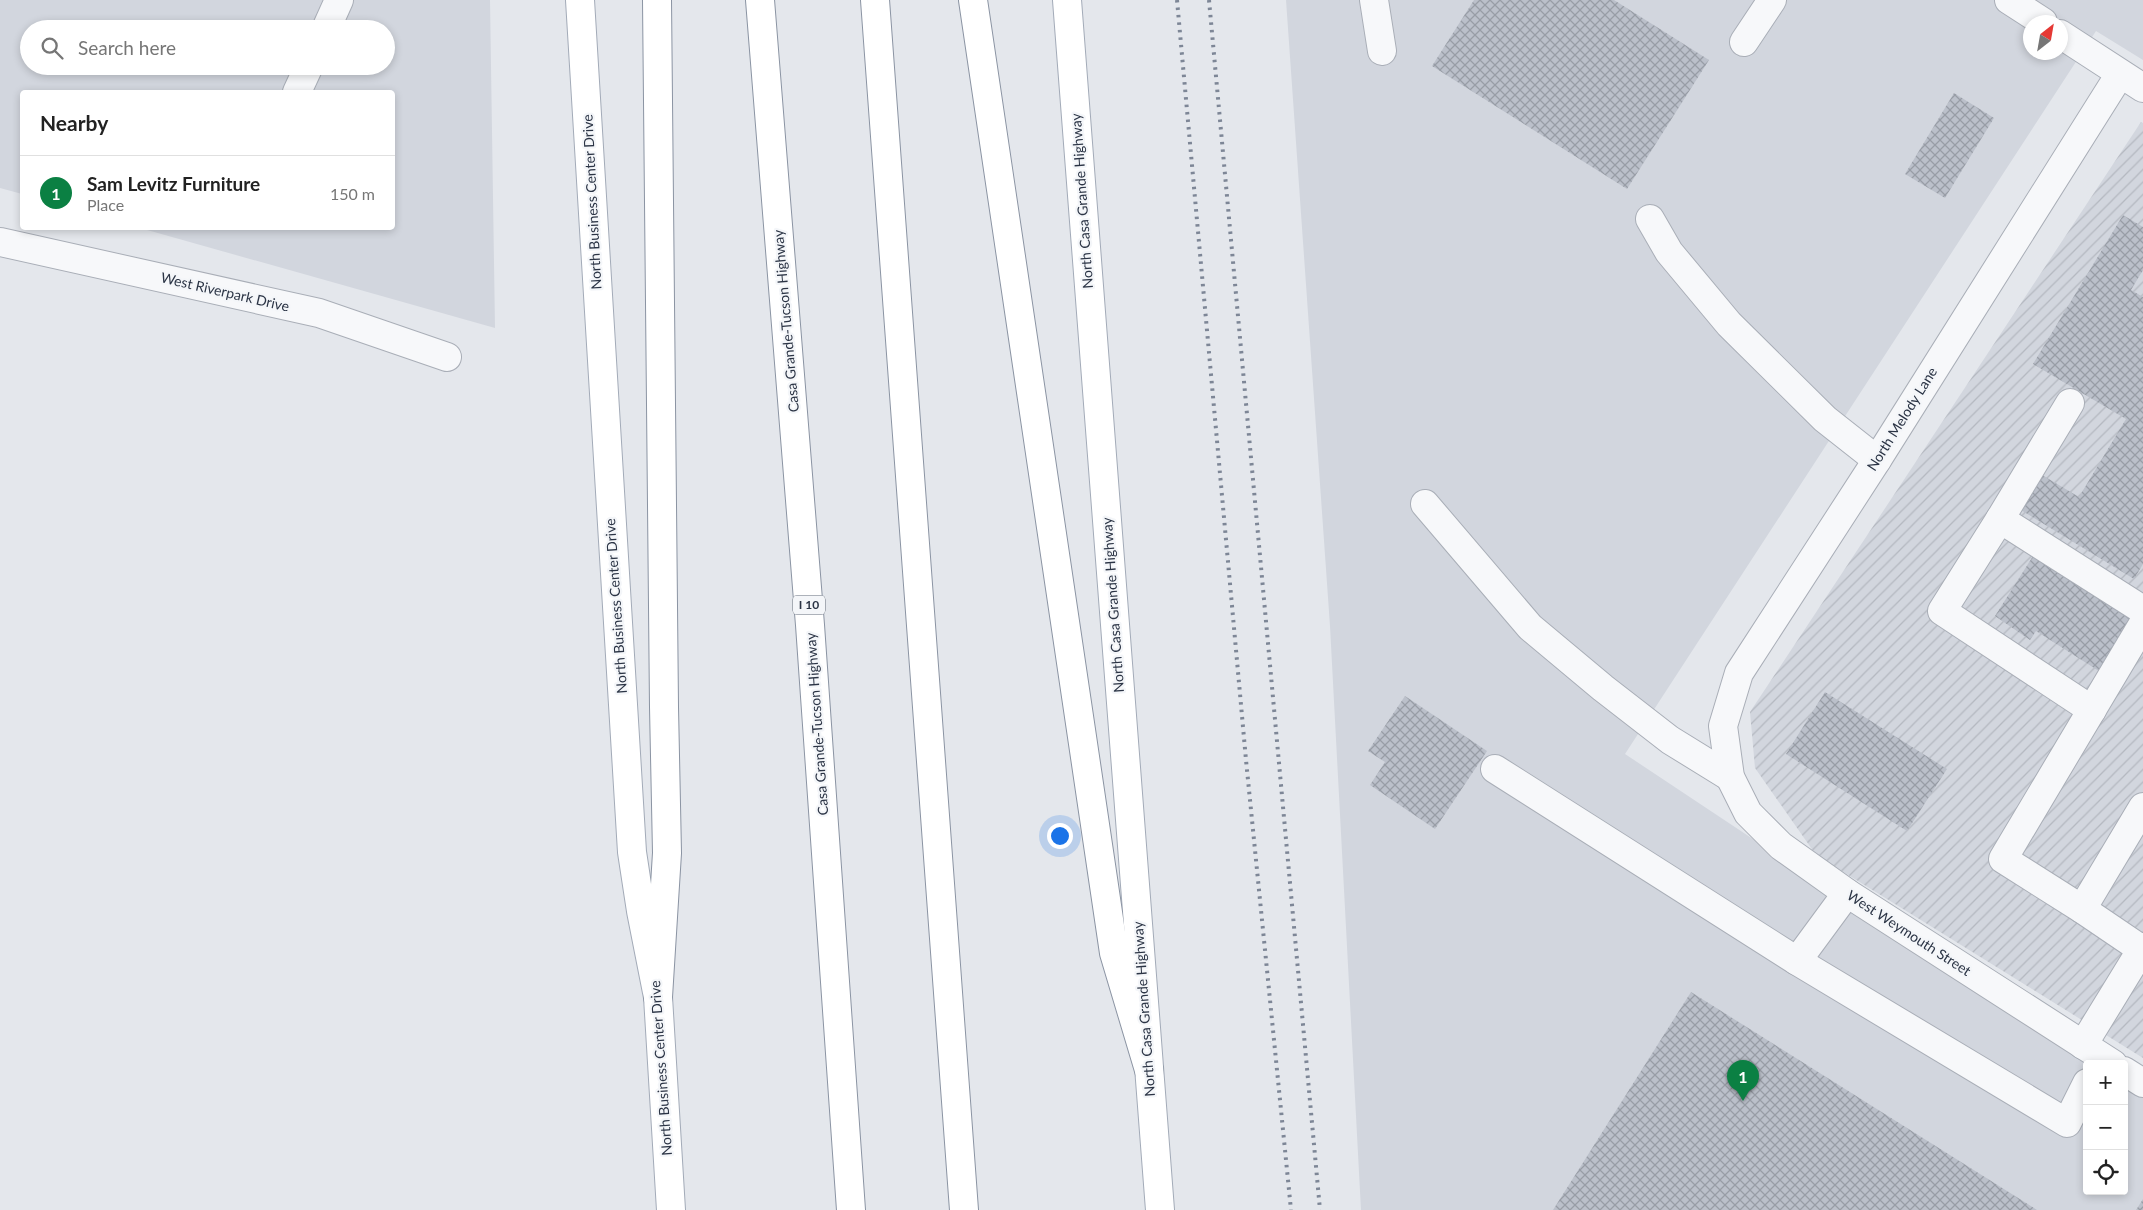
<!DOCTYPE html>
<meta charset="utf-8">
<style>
body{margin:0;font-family:Lato,sans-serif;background:#f6f6f6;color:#222}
.controls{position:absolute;right:15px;bottom:15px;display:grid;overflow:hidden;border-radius:5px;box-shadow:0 2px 8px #0003}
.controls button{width:45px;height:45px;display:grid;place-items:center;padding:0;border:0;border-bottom:1px solid #e0e0e0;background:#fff;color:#222;font:25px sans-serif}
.compass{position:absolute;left:2023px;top:15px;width:45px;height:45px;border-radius:50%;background:#fff;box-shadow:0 2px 8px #0003;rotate:31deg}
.you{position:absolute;left:1059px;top:835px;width:18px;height:18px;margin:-12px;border:4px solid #fff;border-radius:50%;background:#1a73e8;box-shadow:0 0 0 8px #1a73e833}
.badge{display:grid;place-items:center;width:32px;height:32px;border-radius:50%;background:#0b8043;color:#fff;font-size:16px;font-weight:700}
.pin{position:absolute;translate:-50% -41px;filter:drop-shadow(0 1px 2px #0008)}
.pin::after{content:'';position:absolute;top:26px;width:18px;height:15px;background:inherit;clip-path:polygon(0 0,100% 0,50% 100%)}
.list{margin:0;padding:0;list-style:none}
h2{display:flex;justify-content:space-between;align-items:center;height:65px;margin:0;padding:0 20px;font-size:21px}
h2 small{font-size:16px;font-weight:400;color:#767676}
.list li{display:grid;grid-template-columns:32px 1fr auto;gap:15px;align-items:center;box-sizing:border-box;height:75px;padding:0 20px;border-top:1px solid #e0e0e0}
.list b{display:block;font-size:19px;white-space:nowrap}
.list p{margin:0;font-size:16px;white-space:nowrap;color:#767676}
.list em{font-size:16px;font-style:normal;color:#767676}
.icon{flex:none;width:28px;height:28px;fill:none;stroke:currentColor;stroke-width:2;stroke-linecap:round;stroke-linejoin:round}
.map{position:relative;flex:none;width:2143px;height:1210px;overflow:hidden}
.search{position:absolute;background:#fff;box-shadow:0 2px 8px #0003;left:20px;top:20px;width:375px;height:55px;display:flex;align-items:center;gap:12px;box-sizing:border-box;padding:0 18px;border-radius:28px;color:#767676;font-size:19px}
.panel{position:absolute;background:#fff;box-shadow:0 2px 8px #0003;left:20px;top:90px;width:375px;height:140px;border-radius:5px}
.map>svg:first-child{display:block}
.built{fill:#d2d6de;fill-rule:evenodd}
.industrial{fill:url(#industrial-furrows)}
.building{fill:url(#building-cross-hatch)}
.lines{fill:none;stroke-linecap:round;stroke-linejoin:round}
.minor-casing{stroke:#a9aeb7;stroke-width:30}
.major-casing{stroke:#a3abb8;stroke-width:30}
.highway-casing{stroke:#8b94a3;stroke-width:30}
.minor{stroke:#f7f8fa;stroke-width:28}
.major{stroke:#fff;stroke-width:28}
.highway{stroke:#fff;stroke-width:28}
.rail{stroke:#7d8696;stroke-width:4;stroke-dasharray:2.5 5;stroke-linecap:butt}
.labels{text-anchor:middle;stroke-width:4.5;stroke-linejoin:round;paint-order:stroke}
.shield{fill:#f4f6f9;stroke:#676e7b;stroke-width:1}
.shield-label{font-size:12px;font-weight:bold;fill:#2b3445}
.street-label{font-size:14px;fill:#2b3445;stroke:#f4f6f9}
</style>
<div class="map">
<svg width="2143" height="1210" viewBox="0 0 2143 1210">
<defs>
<pattern id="industrial-furrows" width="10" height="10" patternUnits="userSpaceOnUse" patternTransform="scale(1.25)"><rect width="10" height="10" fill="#d2d6de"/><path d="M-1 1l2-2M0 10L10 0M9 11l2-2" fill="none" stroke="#b4b8c0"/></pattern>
<pattern id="building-cross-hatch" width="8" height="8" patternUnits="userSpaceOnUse" patternTransform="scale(1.25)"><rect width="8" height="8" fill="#bbc0ca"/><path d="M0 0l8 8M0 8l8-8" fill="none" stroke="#989da6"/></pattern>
</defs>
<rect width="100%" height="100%" fill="#e4e7ec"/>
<g class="built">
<path d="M0,0H490L495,328L140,228H392V92H22V194L0,188ZM29,29H386V66H29Z"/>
<path d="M1286,0H2143V60L2096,31L1625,754L2092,1064H2087V1191H2124V1085L2143,1097V1210H1361L1330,626ZM2030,22H2060V52H2030Z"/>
</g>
<path class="industrial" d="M2141,122L2143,123V1058L1816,855L1755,768L1750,712Z"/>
<g class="building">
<path d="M1474,0H1614L1709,60L1627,189L1432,66Z"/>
<path d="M1954,93L1994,118L1945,198L1905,174Z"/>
<path d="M2123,215L2143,227V270L2131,290L2143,297V564L2134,579L2016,507L2037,472L2079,497L2126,419L2033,364Z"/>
<path d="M2035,553L2135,621L2102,673L2036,631L2030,640L1995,616Z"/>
<path d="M1825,692L1947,769L1907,831L1786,754Z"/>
<path d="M1405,696L1487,751L1435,829L1370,785L1385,762L1368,751Z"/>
<path d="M1691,992L2037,1210H1553Z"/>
<path d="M2143,1199V1210H2136Z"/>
</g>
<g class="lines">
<g class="minor-casing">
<g id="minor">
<path d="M1374,0L1382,51"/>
<path d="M2009,0L2043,22"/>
<path d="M326,29L339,0"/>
<path d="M2060,34L2143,88"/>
<path d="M1744,42L1772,0"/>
<path d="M297,92L309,66"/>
<path d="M1650,219L1669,252L1729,324L1825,419L1877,460"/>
<path d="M0,242L319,313L447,357"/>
<path d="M2070,403L2000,519L2143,610"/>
<path d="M1425,504L1530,627L1603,688L1670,740L1730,777"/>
<path d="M2000,519L1942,611L2092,710"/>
<path d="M1495,769L1797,961L1847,893"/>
<path d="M2082,909L2003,859L2143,624"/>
<path d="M2141,949L2082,909L2143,807"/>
<path d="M1797,961L2067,1123L2087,1083"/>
<path d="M2083,1045L2143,947"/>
<path d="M2113,1064L1847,893L1781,846L1748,813L1730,777L1723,726L1739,673L1877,460L2120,74"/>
<path d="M2124,1071L2143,1083"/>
</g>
</g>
<g class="major-casing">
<g id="major">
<path d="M580,0L632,852L641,911L658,997L671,1210"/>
<path d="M1067,0L1160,1210"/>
</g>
</g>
<g class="highway-casing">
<g id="highway">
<path d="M657,0L664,707L667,853L658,997"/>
<path d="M760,0L810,625L851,1210"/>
<path d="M875,0L964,1210"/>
<path d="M973,0L1114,953L1149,1070"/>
</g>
</g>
<use href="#minor" class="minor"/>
<use href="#major" class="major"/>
<use href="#highway" class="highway"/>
<g class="rail">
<path d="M1177,0L1246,760L1291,1210"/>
<path d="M1209,0L1320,1210"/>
</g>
</g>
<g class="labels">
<rect class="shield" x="793" y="595.5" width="32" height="19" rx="4"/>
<g class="shield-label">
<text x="809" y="609">I 10</text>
</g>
<g class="street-label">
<text transform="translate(1082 201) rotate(-94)" y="5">North Casa Grande Highway</text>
<text transform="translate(592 202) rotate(-93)" y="5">North Business Center Drive</text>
<text transform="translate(225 292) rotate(13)" y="5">West Riverpark Drive</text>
<text transform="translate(786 321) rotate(-95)" y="5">Casa Grande-Tucson Highway</text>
<text transform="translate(1902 419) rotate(-58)" y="5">North Melody Lane</text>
<text transform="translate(1113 605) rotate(-94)" y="5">North Casa Grande Highway</text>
<text transform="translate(616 606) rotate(-94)" y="5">North Business Center Drive</text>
<text transform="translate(817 724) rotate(-94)" y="5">Casa Grande-Tucson Highway</text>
<text transform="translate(1909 933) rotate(33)" y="5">West Weymouth Street</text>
<text transform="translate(1144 1009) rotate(-94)" y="5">North Casa Grande Highway</text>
<text transform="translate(661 1068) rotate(-94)" y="5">North Business Center Drive</text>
</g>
</g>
</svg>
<div class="controls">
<button>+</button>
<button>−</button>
<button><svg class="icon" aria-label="locate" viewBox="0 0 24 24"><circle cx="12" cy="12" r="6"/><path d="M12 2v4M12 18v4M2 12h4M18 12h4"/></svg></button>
</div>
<svg class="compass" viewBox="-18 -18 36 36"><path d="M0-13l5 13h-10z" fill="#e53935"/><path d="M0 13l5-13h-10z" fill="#767676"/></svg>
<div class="you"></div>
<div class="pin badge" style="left:1743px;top:1101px">1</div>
<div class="search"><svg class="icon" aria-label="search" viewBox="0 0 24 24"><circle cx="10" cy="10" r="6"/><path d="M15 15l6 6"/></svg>Search here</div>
<section class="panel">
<h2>Nearby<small></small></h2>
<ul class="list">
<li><span class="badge">1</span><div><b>Sam Levitz Furniture</b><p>Place</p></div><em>150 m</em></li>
</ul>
</section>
</div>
